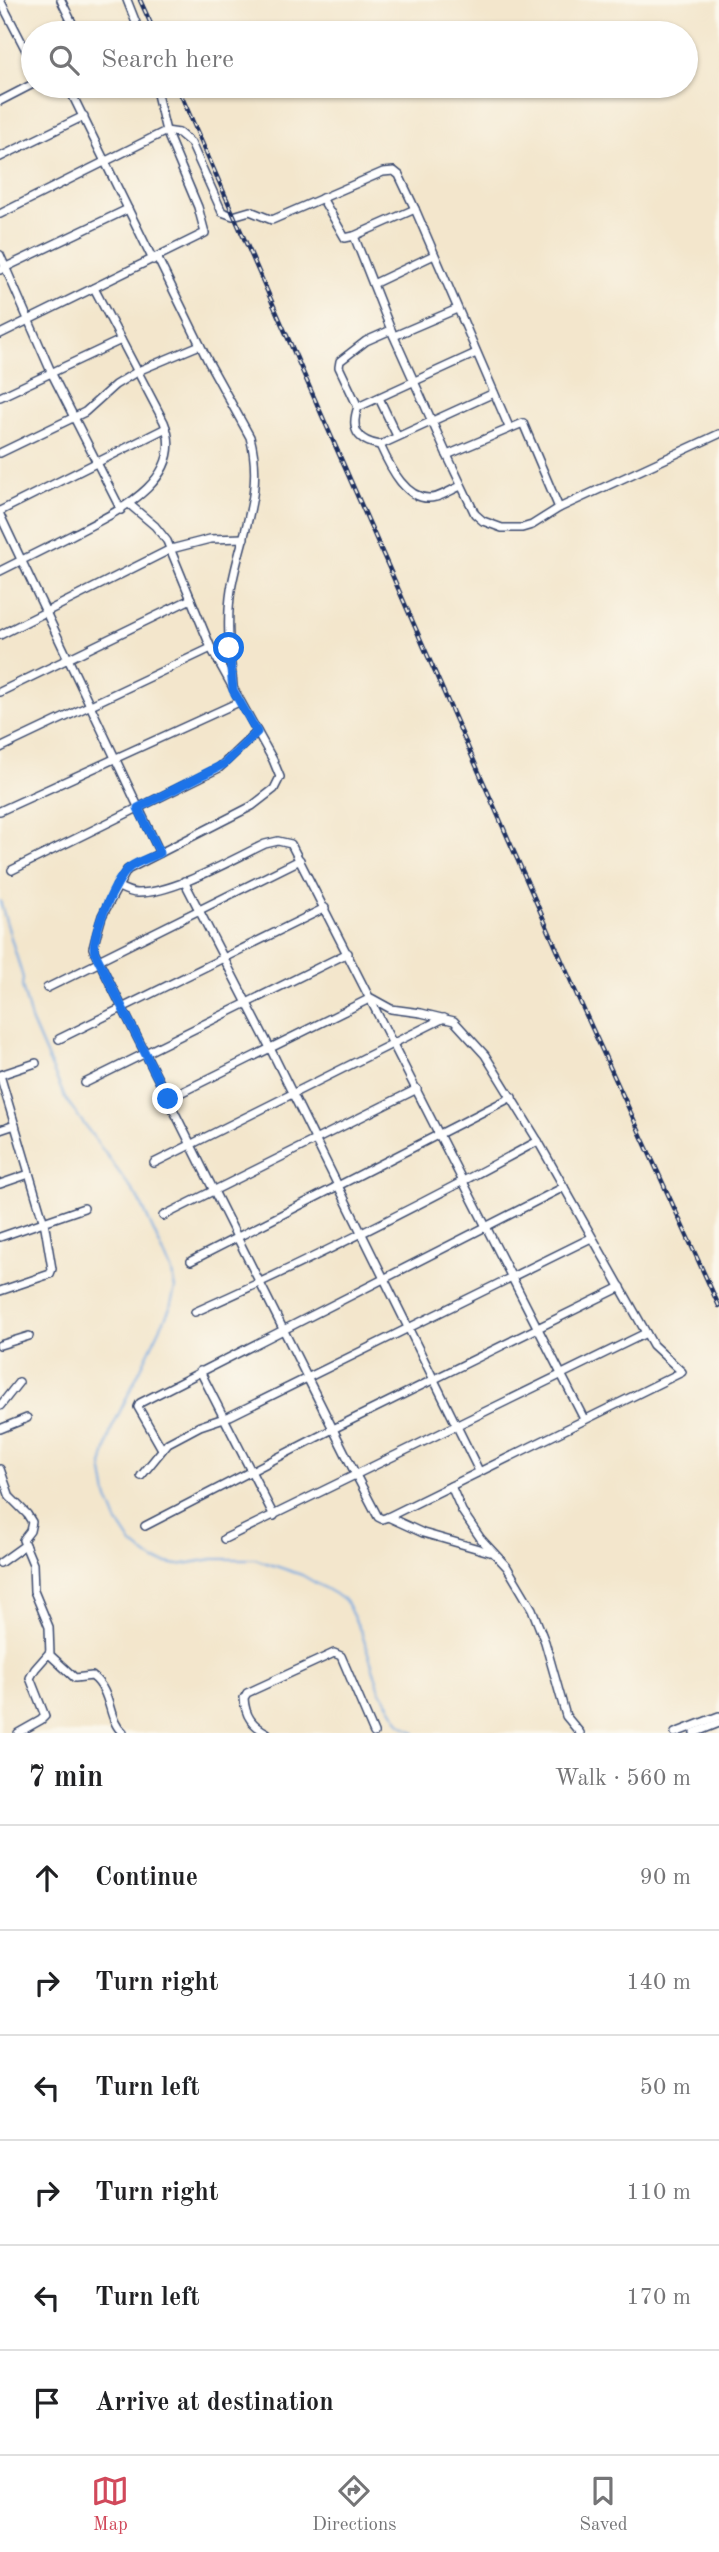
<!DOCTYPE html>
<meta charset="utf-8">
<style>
body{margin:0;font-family:"Old Standard TT",serif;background:#f2f2f2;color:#202124}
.stop{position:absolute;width:21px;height:21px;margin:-16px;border:5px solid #1a73e8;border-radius:50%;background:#fff}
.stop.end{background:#1a73e8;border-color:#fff;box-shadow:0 2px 7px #0008}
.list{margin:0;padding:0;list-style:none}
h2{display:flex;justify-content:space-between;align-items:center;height:91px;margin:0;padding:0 28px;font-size:30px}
h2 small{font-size:23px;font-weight:400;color:#757577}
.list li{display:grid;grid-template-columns:46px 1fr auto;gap:21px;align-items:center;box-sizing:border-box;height:105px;padding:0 28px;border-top:2px solid #e0e0e0}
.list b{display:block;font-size:26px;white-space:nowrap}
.list em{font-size:23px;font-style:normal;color:#757577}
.icon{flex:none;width:38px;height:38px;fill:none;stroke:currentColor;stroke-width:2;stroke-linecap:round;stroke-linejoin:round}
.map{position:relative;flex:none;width:719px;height:1733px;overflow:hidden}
.search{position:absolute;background:#fff;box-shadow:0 2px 5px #0004;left:21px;right:21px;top:21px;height:77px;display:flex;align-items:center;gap:18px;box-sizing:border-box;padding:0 24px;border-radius:38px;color:#757577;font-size:26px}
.sheet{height:721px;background:#fff}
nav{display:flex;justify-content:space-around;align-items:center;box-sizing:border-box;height:98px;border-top:2px solid #e0e0e0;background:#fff;font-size:19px;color:#757577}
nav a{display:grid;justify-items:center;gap:4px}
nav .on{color:#d1495b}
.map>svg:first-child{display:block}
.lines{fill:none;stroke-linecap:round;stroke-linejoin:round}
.stream{stroke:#74a7e0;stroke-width:2}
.minor-casing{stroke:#3b4a6e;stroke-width:10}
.minor{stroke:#fff;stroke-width:7}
.rail-casing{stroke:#1b2f5e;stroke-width:4.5}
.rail{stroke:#fbf7ec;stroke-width:2;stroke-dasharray:5;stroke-linecap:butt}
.route{stroke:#1a73e8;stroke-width:9}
</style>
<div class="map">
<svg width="719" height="1733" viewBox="0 0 719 1733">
<rect width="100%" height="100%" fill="#fbf7ec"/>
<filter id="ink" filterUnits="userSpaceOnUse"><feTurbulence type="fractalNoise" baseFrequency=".0143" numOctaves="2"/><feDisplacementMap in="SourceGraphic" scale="14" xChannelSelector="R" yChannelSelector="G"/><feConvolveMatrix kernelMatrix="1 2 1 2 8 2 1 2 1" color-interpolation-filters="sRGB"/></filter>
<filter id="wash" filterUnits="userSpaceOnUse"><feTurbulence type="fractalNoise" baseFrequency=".00686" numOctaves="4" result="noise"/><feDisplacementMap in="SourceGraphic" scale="28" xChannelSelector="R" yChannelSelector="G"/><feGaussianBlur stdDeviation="1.57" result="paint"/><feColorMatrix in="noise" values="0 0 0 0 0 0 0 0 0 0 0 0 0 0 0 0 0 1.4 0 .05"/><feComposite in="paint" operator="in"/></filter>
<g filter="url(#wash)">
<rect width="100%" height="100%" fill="#f3e6cc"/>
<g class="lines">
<path class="stream" d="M0,901L23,978L22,986L31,1020L65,1098L140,1201L172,1272L175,1289L170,1308L111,1430L102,1466L107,1496L117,1521L132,1544L155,1561L178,1565L213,1559H255L302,1575L345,1600L362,1634L380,1690L401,1724L415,1733"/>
</g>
</g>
<g filter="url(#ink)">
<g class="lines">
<g class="minor-casing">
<g id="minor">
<path d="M0,0L33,64"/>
<path d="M61,0L77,33"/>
<path d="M127,0L140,33"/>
<path d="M68,86L153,260"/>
<path d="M0,101L33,84"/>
<path d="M0,157L84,116"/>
<path d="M322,198L345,238L354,236L415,209"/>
<path d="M0,214L166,131L179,133L191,143L222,212L233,216L250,211L272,220L383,172L394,171L399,175L415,209L509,427"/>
<path d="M354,236L391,330L447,455L475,514L483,521L502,528H522L532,525L559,508L719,434"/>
<path d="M0,255L52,374L121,510"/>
<path d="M157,257L208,361L250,437C265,493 240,536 231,590C226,622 230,654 233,686"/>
<path d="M0,270L128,209"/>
<path d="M373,284L434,255"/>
<path d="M391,330L366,341L340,361L339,367L358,407C350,429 357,441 380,445L494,393"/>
<path d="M0,334L205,233L198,207L166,131L155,86"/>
<path d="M394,336L457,309"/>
<path d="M0,397L121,340"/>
<path d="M379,398L397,436"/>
<path d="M358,407L476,353"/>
<path d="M380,445C389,465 407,505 436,497C444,495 453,489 461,486"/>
<path d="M0,453L85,412L115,385L138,371L200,345"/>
<path d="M447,455L523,423L559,508"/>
<path d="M129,504L155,526L167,541L211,648L273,760L280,777L274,789L252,806L127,870L102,916L93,948L95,953L356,1475L378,1517L382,1519L388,1517L682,1372L653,1345L538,1141L485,1055L454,1021L421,1013L391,1009L371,998L168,1099"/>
<path d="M0,511L166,428"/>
<path d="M0,515L160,853"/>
<path d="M0,571C24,559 48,547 72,535C114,513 188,481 164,422L94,288"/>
<path d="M0,635L171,549L210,539L244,538"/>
<path d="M0,692L191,599"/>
<path d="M0,748L211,648"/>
<path d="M0,811L239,702"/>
<path d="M12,870L219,768L257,732"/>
<path d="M184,881L270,1048L479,1471"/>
<path d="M117,886C123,889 130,893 137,893C173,894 231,860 265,844L278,841L291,844L584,1419"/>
<path d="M99,960L300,860"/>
<path d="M47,988L100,962"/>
<path d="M59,1039L325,908"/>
<path d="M0,1075L45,1227L52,1269L50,1274L0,1291"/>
<path d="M0,1075L36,1063"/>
<path d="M85,1083L348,953"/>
<path d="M0,1130L15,1125"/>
<path d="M154,1163L444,1018"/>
<path d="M0,1184L29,1174"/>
<path d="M163,1216L417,1089"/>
<path d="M0,1237L84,1208"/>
<path d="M191,1261L512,1097"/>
<path d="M195,1312C312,1260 426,1202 538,1141"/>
<path d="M0,1345L29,1336"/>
<path d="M200,1371L274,1516"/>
<path d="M0,1406L19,1382"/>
<path d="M0,1429L27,1418"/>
<path d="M162,1449L138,1407L140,1403L564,1187"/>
<path d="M0,1469L10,1497L27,1514L32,1522L30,1531L23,1540L33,1564L34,1591L49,1627L50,1655L75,1678L92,1676C113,1692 107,1720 123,1733"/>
<path d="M141,1476L168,1443L200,1426L230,1416L591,1238"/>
<path d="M451,1486L462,1511L481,1539L507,1567L532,1609L545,1642L566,1716L580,1733"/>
<path d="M388,1517L423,1533L493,1553"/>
<path d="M145,1526L333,1429L621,1287"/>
<path d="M224,1539L646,1333"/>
<path d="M0,1563L25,1545"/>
<path d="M18,1733L41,1720L45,1716L30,1678L35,1669L49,1653"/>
<path d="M267,1733C252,1725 245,1716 244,1698L247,1693L334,1653L341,1656L374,1733"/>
<path d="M675,1733L719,1716"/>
<path d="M694,1733L719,1723"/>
</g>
</g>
<use href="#minor" class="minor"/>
<g class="rail-casing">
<g id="rail">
<path d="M140,0L155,33"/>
<path d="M177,86L577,995L719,1306"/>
</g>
</g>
<use href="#rail" class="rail"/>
</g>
</g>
<g class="lines" filter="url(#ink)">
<path class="route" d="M168,1099L95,953C90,936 116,878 130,867C138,861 150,858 160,853L138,808L224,764L257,732L233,690L229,648"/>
</g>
</svg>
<div class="stop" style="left:229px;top:648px"></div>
<div class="stop end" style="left:168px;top:1099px"></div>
<div class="search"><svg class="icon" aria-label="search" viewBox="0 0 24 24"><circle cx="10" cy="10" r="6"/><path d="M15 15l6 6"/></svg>Search here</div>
</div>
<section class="sheet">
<h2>7 min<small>Walk · 560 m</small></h2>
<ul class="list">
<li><svg class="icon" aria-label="ahead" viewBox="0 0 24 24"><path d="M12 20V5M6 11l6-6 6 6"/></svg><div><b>Continue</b></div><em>90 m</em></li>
<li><svg class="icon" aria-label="right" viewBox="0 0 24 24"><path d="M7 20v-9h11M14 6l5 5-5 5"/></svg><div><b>Turn right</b></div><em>140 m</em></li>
<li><svg class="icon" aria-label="left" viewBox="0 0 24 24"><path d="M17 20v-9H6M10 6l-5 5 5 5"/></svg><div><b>Turn left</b></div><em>50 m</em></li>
<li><svg class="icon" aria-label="right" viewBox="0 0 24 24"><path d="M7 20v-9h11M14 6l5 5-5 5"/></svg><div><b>Turn right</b></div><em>110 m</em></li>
<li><svg class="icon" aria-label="left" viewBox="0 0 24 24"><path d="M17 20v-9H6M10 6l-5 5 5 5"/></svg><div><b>Turn left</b></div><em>170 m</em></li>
<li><svg class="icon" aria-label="arrive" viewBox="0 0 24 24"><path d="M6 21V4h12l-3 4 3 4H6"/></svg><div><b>Arrive at destination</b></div></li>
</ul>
</section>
<nav>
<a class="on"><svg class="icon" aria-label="map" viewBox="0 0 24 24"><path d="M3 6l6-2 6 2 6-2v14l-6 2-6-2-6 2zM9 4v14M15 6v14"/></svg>Map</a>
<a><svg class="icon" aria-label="directions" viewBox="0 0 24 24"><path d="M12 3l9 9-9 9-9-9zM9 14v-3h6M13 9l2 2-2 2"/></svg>Directions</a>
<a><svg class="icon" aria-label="saved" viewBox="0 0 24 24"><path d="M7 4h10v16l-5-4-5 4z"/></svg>Saved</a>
</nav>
